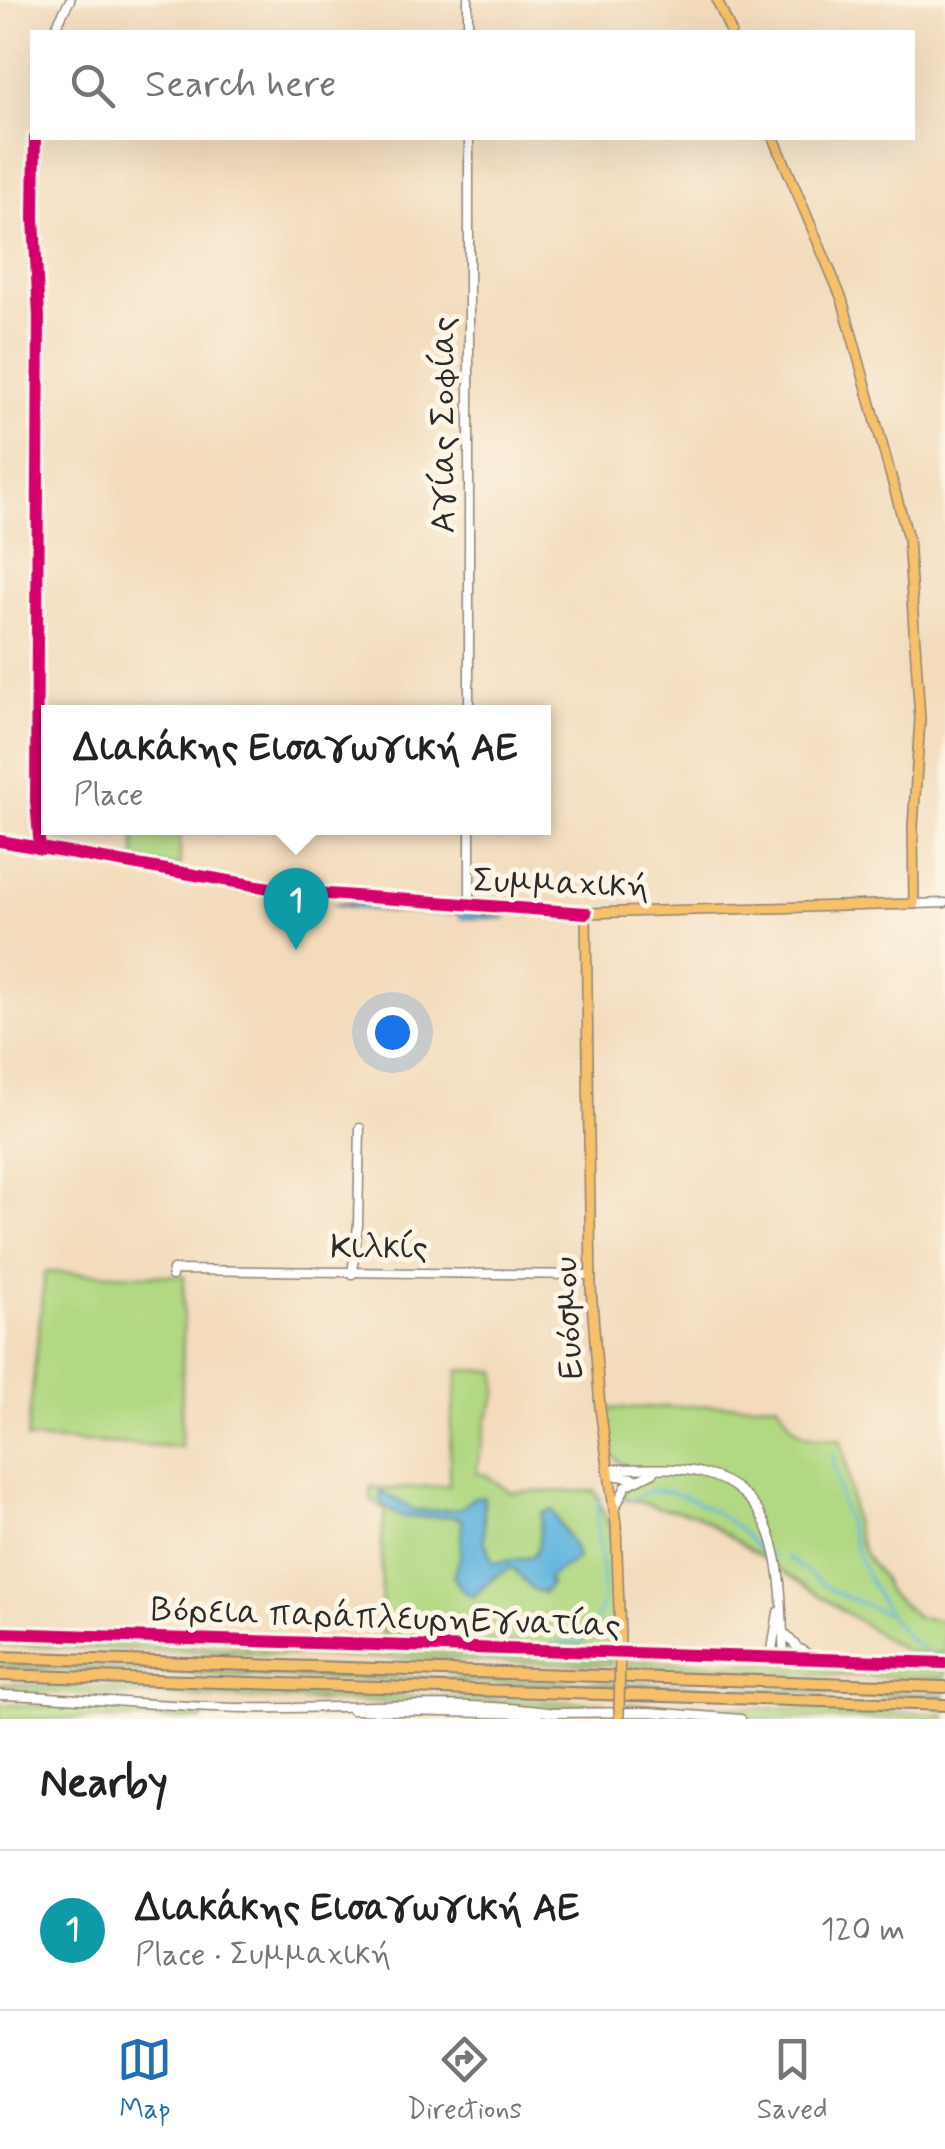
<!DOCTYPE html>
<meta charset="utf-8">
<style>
body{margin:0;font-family:Mynerve,sans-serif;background:#f2f2f2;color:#222}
.you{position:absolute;left:392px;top:1032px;width:35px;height:35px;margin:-25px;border:8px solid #fff;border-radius:50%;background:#1a73e8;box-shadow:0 0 0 15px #1a73e833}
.badge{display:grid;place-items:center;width:65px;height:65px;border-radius:50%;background:#1f6fb2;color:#fff;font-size:32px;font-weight:700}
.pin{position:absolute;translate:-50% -82px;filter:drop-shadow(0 2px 5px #0008)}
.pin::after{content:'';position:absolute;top:52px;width:35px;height:30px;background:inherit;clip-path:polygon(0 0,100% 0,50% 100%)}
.popup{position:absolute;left:41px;top:705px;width:510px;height:130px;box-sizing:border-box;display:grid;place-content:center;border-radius:0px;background:#fff;filter:drop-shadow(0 2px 8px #0005);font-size:32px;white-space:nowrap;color:#767676}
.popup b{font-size:38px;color:#222}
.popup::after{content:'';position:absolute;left:50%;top:100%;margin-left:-20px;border:20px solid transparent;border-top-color:#fff}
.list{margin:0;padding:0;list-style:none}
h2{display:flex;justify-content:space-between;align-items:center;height:130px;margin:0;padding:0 40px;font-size:42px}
h2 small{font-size:32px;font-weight:400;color:#767676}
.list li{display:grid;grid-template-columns:65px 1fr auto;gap:30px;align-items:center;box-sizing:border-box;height:160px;padding:0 40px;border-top:2px solid #e0e0e0}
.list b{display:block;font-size:38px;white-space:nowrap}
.list p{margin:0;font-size:32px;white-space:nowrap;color:#767676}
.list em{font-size:32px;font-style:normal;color:#767676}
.icon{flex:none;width:55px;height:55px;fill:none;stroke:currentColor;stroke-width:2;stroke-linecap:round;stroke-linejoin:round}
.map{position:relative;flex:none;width:945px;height:1719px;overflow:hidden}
.search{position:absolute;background:#fff;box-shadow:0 10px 40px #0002;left:30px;right:30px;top:30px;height:110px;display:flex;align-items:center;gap:25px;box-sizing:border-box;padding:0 35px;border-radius:0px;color:#767676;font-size:38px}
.sheet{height:290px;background:#fff}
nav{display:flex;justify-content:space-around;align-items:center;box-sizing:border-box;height:140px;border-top:2px solid #e0e0e0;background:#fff;font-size:28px;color:#767676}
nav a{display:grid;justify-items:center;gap:5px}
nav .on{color:#1f6fb2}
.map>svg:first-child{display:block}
.green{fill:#b1d882;stroke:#6e8256;stroke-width:2.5}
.water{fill:#62b5de;stroke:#467084;stroke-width:2.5}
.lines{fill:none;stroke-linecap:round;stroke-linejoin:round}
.stream{stroke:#62b5de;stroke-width:2.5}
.minor-casing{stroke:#8f8374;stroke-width:11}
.major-casing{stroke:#8f8374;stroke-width:12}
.highway-casing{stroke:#8f8374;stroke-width:14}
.minor{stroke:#fff;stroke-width:8}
.major{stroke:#f7c06b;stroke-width:9}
.highway{stroke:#f7c06b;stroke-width:10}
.major-bridge-casing{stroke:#8f8374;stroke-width:12;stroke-linecap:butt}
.major-bridge{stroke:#f7c06b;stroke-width:9}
.cycleway-casing{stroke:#fcf5e5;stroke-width:19}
.cycleway{stroke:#d6006c;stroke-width:12}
.labels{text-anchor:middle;stroke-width:10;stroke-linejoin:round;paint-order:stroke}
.street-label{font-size:35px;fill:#2b2b2b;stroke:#fcf5e5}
</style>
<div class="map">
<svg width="945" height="1719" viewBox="0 0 945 1719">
<rect width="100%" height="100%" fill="#fcf5e5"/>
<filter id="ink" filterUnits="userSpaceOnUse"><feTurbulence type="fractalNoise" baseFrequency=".01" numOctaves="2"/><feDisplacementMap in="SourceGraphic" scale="20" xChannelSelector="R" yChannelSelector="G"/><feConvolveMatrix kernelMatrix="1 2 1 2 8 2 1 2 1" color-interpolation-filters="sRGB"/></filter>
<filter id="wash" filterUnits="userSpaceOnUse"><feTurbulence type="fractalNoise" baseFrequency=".0048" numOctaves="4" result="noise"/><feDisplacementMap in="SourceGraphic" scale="40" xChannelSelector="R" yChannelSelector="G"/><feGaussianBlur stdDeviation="2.25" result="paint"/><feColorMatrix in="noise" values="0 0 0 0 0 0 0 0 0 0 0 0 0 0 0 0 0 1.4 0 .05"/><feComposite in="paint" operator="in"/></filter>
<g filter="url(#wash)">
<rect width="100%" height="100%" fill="#f3dbbc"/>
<g class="green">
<path d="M135,828H180V867L135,860Z"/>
<path d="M45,1272L184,1276L181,1447L27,1439Z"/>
<path d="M459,1370L497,1371V1394L487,1419L476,1473L486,1475L510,1492L595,1491L613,1537L616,1606L609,1650L381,1634L382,1533L386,1510L371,1500V1487L390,1489L449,1485L451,1425Z"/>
<path d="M778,1403C797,1437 801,1437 840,1439C854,1475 846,1521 866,1556C874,1570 884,1573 886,1590L917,1617L945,1621V1654L906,1652L695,1514L659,1508L622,1497L626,1468L612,1455L606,1409Z"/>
<path d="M0,1639L611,1659V1665L0,1645Z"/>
<path d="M629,1661L945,1669V1678L629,1669Z"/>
<path d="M0,1664L945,1694V1698L0,1668Z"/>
<path d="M0,1684L605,1703L606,1709L0,1691Z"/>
<path d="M628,1704L945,1714V1719H742L627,1712Z"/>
<path d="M0,1705L210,1711L202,1719H0Z"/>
</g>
<g class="water">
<path d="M397,900L434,902L507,918H462L455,912L448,914L388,912L332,904Z"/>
<path d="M381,1491L415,1511L460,1509L474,1497H484V1540L493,1563L532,1557L538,1547L542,1513L552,1510L574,1547L577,1559L548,1578L550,1585L544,1593L532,1589L512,1567L493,1578L473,1597L461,1589L453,1575L460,1556L462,1519C431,1509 402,1532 380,1500Z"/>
</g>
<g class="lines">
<g class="stream">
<path d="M833,1452C836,1509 880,1647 944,1658"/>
<path d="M630,1501C636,1498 645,1492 652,1491C682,1488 723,1515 744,1534C755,1544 759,1555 774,1557"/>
<path d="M786,1557L832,1591L884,1613"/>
<path d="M556,1643H581C624,1603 589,1546 600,1497"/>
</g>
</g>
</g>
<g filter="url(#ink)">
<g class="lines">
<g class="minor-casing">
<g id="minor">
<path d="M468,0V32"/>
<path d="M53,32L70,0"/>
<path d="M35,138L34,218L39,317L36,801L40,849"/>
<path d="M469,138V712"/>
<path d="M0,841L287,891L586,913"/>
<path d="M914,904L945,903"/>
<path d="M470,907V828"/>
<path d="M352,1274L358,1225L360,1128"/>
<path d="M172,1276L173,1270L591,1275"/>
<path d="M608,1469C638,1469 672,1466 702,1473C788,1493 780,1589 784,1658"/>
<path d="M608,1469L617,1476L634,1478"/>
<path d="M615,1508L626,1486L654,1472"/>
<path d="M0,1633L945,1663"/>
<path d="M785,1634L798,1648L812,1656"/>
<path d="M771,1657L778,1612"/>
<path d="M0,1695C82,1697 164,1707 246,1708C347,1710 454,1698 554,1713"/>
<path d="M352,1710L538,1714"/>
<path d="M551,1713L649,1712L741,1719"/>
</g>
</g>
<g class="major-casing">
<g id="major">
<path d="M717,0L731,32"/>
<path d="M620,1638L616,1524L600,1408L591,1288L586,913L914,904L913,827L920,719L908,538L842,299L774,138"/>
</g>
</g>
<g class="highway-casing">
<g id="highway">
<path d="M0,1657L945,1687"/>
<path d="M0,1675L945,1705"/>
</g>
</g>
<use href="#minor" class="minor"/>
<use href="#major" class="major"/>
<use href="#highway" class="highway"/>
<g class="major-bridge-casing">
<path id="major-bridge" d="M619,1719L620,1638"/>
</g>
<use href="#major-bridge" class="major-bridge"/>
<g class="cycleway-casing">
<g id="cycleway">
<path d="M35,138L34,218L39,317L36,801L40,849"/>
<path d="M0,841L287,891L586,913"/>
<path d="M0,1633L945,1663"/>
</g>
</g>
<use href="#cycleway" class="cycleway"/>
</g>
</g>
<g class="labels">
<g class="street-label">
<text transform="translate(442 425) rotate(-90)" y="12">Αγίας Σοφίας</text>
<text transform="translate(561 882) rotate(2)" y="12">Συμμαχική</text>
<text x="379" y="1258">Κιλκίς</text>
<text transform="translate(567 1318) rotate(-93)" y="12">Ευόσμου</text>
<text transform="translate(386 1616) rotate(2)" y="12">Βόρεια παράπλευρηΕγνατίας</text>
</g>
</g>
</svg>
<div class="you"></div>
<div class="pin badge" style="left:296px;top:950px;background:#0f9aa8">1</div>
<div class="popup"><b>Διακάκης Εισαγωγική ΑΕ</b>Place</div>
<div class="search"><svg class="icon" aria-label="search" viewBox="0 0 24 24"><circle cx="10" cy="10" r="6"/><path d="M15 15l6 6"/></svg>Search here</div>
</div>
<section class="sheet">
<h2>Nearby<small></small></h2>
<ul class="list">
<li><span class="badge" style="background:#0f9aa8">1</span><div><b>Διακάκης Εισαγωγική ΑΕ</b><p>Place · Συμμαχική</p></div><em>120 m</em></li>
</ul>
</section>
<nav>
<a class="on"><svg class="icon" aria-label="map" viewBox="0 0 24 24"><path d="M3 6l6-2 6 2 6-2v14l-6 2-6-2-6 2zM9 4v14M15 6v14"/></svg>Map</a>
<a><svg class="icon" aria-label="directions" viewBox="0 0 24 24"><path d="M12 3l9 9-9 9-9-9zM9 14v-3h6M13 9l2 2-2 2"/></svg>Directions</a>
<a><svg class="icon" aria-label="saved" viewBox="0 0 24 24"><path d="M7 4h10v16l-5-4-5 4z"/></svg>Saved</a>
</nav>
